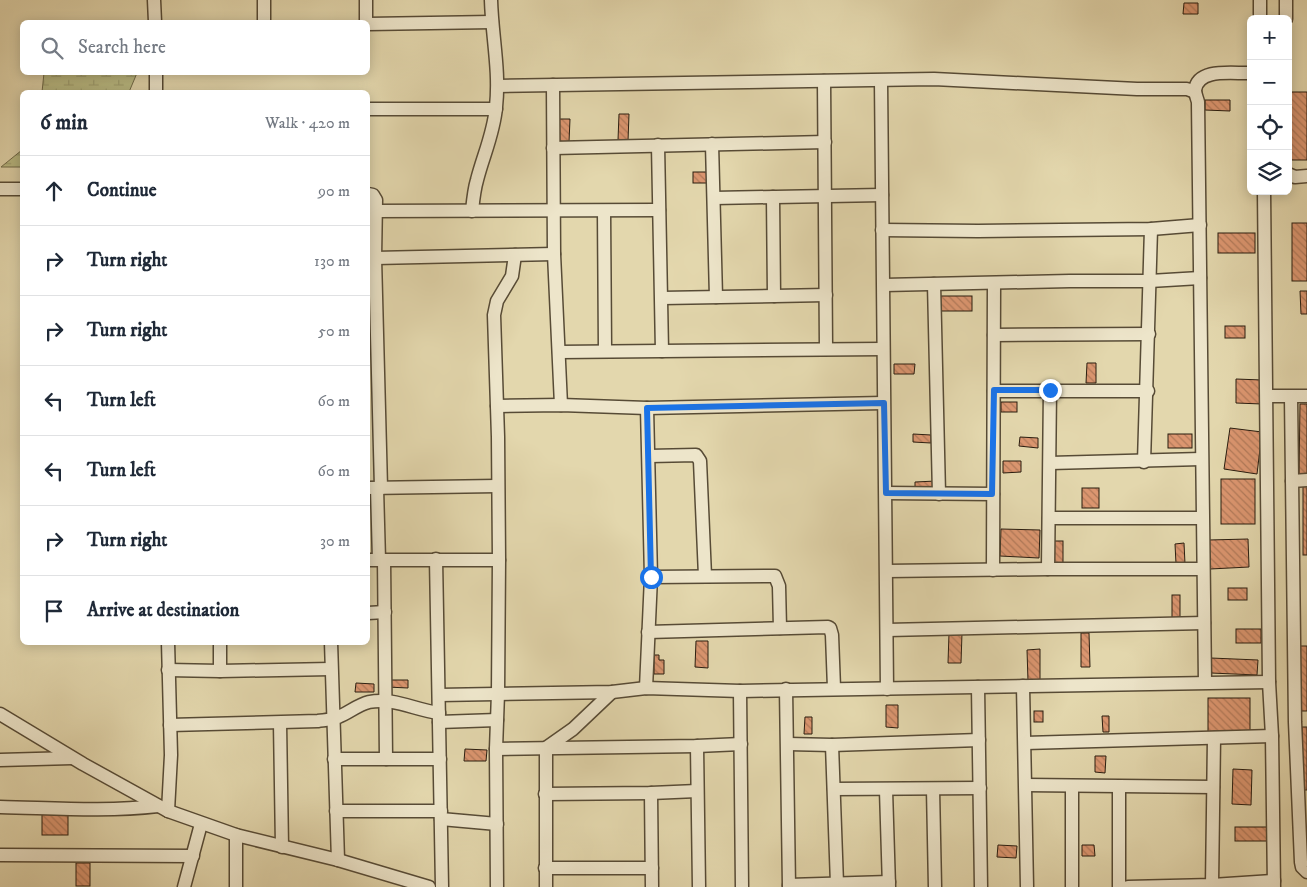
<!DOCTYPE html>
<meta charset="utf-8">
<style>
body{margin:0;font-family:"IM FELL DW Pica",serif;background:#f2f2f3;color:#1f2937}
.controls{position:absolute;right:15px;top:15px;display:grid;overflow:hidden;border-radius:8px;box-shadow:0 2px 12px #0003}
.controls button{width:45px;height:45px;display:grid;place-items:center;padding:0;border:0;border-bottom:1px solid #e0e1e3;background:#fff;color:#1f2937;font:25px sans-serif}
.stop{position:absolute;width:15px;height:15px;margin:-11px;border:4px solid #1a73e8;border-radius:50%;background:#fff}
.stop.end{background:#1a73e8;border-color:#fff;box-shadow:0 1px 5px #0008}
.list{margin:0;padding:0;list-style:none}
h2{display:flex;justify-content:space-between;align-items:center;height:65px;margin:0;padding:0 20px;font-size:21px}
h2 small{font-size:16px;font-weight:400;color:#747a83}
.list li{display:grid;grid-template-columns:32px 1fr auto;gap:15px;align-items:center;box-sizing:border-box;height:70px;padding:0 20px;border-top:1px solid #e0e1e3}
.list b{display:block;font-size:19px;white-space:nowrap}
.list em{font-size:16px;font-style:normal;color:#747a83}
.icon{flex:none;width:28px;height:28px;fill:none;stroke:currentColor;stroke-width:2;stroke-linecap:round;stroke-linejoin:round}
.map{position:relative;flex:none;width:1307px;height:887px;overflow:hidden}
.search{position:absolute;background:#fff;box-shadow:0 2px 12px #0003;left:20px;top:20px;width:350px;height:55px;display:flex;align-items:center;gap:12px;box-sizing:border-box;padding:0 18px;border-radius:8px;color:#747a83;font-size:19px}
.panel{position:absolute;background:#fff;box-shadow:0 2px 12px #0003;left:20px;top:90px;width:350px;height:555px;border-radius:8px}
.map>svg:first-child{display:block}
.wetland{fill:url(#wetland-marsh);stroke:#726c4a}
.building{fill:url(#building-back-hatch);stroke:#281c0f}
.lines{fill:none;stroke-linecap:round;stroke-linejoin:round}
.minor-casing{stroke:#574b36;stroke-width:15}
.minor{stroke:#ede5ca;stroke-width:12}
.route{stroke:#1a73e8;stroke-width:6}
</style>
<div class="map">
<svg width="1307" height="887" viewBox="0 0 1307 887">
<defs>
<pattern id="wetland-marsh" width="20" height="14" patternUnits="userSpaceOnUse" patternTransform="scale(1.25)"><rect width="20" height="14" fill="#bbbc85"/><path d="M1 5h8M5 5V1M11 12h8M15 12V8" fill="none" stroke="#a1a172"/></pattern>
<pattern id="building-back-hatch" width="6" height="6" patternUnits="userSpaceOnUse" patternTransform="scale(1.25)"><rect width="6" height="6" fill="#dc9670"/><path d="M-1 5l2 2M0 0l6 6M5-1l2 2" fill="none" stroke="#b27a5a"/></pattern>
</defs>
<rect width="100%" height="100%" fill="#e3d7ad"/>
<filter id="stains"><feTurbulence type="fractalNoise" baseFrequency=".004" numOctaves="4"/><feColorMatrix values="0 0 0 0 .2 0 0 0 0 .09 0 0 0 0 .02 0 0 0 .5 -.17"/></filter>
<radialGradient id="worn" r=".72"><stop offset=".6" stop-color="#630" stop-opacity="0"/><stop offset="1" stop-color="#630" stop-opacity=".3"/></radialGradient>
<g class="wetland">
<path d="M44,73V72L137,73L129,92H42Z"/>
<path d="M22,150V167H1Z"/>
</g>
<g class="building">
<path d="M1184,3H1198V14H1183Z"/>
<rect x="1289" y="92" width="18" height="68"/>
<path d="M1205,100H1230V111L1205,110Z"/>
<path d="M619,114H629L628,141L618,140Z"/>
<path d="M558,119H570L569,142L557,141Z"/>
<rect x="693" y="172" width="18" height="11"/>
<rect x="1292" y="223" width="15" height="58"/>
<rect x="1218" y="233" width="37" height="20"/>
<path d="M1300,291H1307V314H1301Z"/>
<rect x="940" y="296" width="32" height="15"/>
<rect x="1225" y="326" width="20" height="12"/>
<path d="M1087,363H1096V383H1086Z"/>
<path d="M894,364H915L914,374H894Z"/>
<path d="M1236,379L1262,380V404L1236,403Z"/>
<rect x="1001" y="402" width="16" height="10"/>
<path d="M1300,404H1307V475H1299Z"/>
<path d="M1230,428L1262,432L1257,474L1224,469Z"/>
<path d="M913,434L931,435V443L913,442Z"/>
<rect x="1168" y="434" width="24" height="14"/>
<path d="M1020,437L1038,438V448L1019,446Z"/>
<path d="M1003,461H1021V472L1003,473Z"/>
<rect x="1221" y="479" width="34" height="45"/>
<path d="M936,481V489L915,490V482Z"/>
<rect x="1303" y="485" width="4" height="70"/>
<rect x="1082" y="488" width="17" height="20"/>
<path d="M1001,529L1040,530L1039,558L1000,556Z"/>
<path d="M1248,539L1249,567L1210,569L1209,540Z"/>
<rect x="1053" y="541" width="10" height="23"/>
<path d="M1184,543L1185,564H1176L1175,544Z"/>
<rect x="1228" y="588" width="19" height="12"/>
<rect x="1172" y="595" width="8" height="24"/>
<rect x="1236" y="629" width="25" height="14"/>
<path d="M949,633H962L961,663H948Z"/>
<path d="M1081,633H1089L1090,667H1081Z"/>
<path d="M696,641H708V668L695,667Z"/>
<rect x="1300" y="646" width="7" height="65"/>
<path d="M1040,649V680L1028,681L1027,650Z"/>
<path d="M654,655H659V660H664V674H654Z"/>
<path d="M1211,658L1258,660L1257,675L1211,673Z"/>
<path d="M387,680H408V688L387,687Z"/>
<path d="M356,683L374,684V692H355Z"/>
<rect x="1208" y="698" width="42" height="38"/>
<path d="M886,705H898V728L886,727Z"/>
<rect x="1034" y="711" width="9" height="11"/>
<path d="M1102,716H1109V732H1103Z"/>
<path d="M805,717H812V734H804Z"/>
<path d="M1302,727H1307V790H1303Z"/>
<path d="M465,749L487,750L486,761H464Z"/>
<path d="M1095,756H1106L1105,773L1095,772Z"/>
<path d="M1233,769L1252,770L1251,805L1232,804Z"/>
<rect x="42" y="814" width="26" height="21"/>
<rect x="1235" y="827" width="32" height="14"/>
<path d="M998,845L1017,846L1016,858L997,857Z"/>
<path d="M1082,845H1094L1095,856H1082Z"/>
<rect x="76" y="863" width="14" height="23"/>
</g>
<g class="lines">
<g class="minor-casing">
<g id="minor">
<path d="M154,0L155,22"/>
<path d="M264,0V22"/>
<path d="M366,0V22"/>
<path d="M1260,0V19"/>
<path d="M1286,19V0"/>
<path d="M368,24L492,22"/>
<path d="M156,72V92"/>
<path d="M824,81L826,348"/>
<path d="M881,81L887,689"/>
<path d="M553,85L554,254L561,405"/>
<path d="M498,86L934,79L1137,89H1187L1195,92"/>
<path d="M368,109H496"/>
<path d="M712,144L716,297"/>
<path d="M658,145L662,351"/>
<path d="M553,148L825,142"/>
<path d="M1288,174L1295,177L1307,176"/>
<path d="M0,189H22"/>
<path d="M1264,191L1269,682L1272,736L1274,887"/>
<path d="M368,194L373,195L376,200L375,258L381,488"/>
<path d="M773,197L774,296"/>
<path d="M714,198L882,195"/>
<path d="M376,211L659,210"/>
<path d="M472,211C473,201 474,190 477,180C483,156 494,133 496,107C500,71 492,36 491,0"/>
<path d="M604,211L605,350"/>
<path d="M882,230L978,231L1151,229L1200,225"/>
<path d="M375,258L554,254"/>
<path d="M934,284L939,494"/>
<path d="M884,285L1070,281H1150L1200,278"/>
<path d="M662,298L826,295"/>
<path d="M994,335L1149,334"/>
<path d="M559,352L883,349"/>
<path d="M994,391H1148"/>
<path d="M1267,396H1307"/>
<path d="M1291,397L1295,722L1301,862L1302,867L1307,872"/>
<path d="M497,406L561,405L647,408L883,403"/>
<path d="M649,456L696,455L700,461L705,576"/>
<path d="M1144,462L1151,229"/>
<path d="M1050,463L1201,459"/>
<path d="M1292,481L1307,480"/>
<path d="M368,488L497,486"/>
<path d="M377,488L379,560"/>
<path d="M886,493L993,494"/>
<path d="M1049,518H1202"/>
<path d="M436,559L442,887"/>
<path d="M368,560H499"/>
<path d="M384,560L386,759"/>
<path d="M1048,569L1050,389"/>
<path d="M993,570L994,284"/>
<path d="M887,571L1048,569H1203"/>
<path d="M651,577L775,576L779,586L780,628"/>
<path d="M368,613L385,612"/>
<path d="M887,630L1204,623"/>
<path d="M648,632L828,627L830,628L832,635L834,688"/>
<path d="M168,642L171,755L168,811"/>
<path d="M220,642V671"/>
<path d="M331,642L338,860"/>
<path d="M168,670L220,671L331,669"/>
<path d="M1205,682L1198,102C1197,98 1195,94 1195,90C1198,67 1234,74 1251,73"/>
<path d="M1023,686L1027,887"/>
<path d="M978,687L981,887"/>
<path d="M646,688L651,577L647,408"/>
<path d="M786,689L789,887"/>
<path d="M740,691L742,887"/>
<path d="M439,695L612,692L646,688L740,691L1269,682"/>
<path d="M0,714L83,764L168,811L236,835L338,860L429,887"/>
<path d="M439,722L497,720"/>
<path d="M280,723L282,847"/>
<path d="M170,725L318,721C325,720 332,720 338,717C349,713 357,705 369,702C393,697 415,710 439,713"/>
<path d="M1025,743L1272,736"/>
<path d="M788,744L832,745L979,740"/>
<path d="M832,745L837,884"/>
<path d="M697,746L699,887"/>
<path d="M496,749L697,746L741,744"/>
<path d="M334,759H440"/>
<path d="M0,760L72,758"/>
<path d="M1026,785L1213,787"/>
<path d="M1072,786V887"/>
<path d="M834,789L980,788"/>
<path d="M933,789L935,887"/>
<path d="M886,790L889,887"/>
<path d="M651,793L652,887"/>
<path d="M545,794L651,793L697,791"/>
<path d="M0,807C53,808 106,812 158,806"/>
<path d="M336,811H441"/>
<path d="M441,819L497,824"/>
<path d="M236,835V887"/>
<path d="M0,855L193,856"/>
<path d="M545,868H652"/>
<path d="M789,885L889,882"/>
<path d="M1212,885L1214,738"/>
<path d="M184,887L201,824"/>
<path d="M497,887L496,749L498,693L499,560L498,437L494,315L497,301L512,276L515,255"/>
<path d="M546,887V748L573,729L612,692"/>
<path d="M1119,887V787"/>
<path d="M1128,887L1212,885L1274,881"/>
</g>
</g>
<use href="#minor" class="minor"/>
</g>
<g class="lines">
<path class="route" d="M651,577L647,408L884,403L886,493L992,494L994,390H1050"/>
</g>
<rect width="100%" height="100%" filter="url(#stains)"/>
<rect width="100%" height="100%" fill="url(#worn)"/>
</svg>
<div class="controls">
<button>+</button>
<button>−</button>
<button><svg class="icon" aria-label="locate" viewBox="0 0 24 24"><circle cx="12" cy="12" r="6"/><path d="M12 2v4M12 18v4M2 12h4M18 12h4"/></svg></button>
<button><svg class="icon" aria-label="layers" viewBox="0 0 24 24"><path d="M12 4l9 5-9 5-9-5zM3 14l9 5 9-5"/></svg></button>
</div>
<div class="stop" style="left:651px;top:577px"></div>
<div class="stop end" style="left:1050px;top:390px"></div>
<div class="search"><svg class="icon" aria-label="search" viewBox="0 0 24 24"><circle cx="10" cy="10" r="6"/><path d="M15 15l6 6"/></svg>Search here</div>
<section class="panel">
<h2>6 min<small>Walk · 420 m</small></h2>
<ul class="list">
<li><svg class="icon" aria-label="ahead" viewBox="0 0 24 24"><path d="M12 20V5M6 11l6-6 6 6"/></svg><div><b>Continue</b></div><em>90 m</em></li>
<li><svg class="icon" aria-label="right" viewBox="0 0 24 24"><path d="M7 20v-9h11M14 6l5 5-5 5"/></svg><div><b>Turn right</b></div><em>130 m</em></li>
<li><svg class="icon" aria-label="right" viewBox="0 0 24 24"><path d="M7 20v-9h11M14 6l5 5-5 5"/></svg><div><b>Turn right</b></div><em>50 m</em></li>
<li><svg class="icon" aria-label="left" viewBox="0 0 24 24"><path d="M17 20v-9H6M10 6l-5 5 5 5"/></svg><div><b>Turn left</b></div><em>60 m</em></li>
<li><svg class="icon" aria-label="left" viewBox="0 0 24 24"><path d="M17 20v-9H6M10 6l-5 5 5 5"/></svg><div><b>Turn left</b></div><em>60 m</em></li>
<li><svg class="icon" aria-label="right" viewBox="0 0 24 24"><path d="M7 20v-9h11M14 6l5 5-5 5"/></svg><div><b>Turn right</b></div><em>30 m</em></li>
<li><svg class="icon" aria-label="arrive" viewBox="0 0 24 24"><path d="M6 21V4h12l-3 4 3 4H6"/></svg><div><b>Arrive at destination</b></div></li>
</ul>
</section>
</div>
